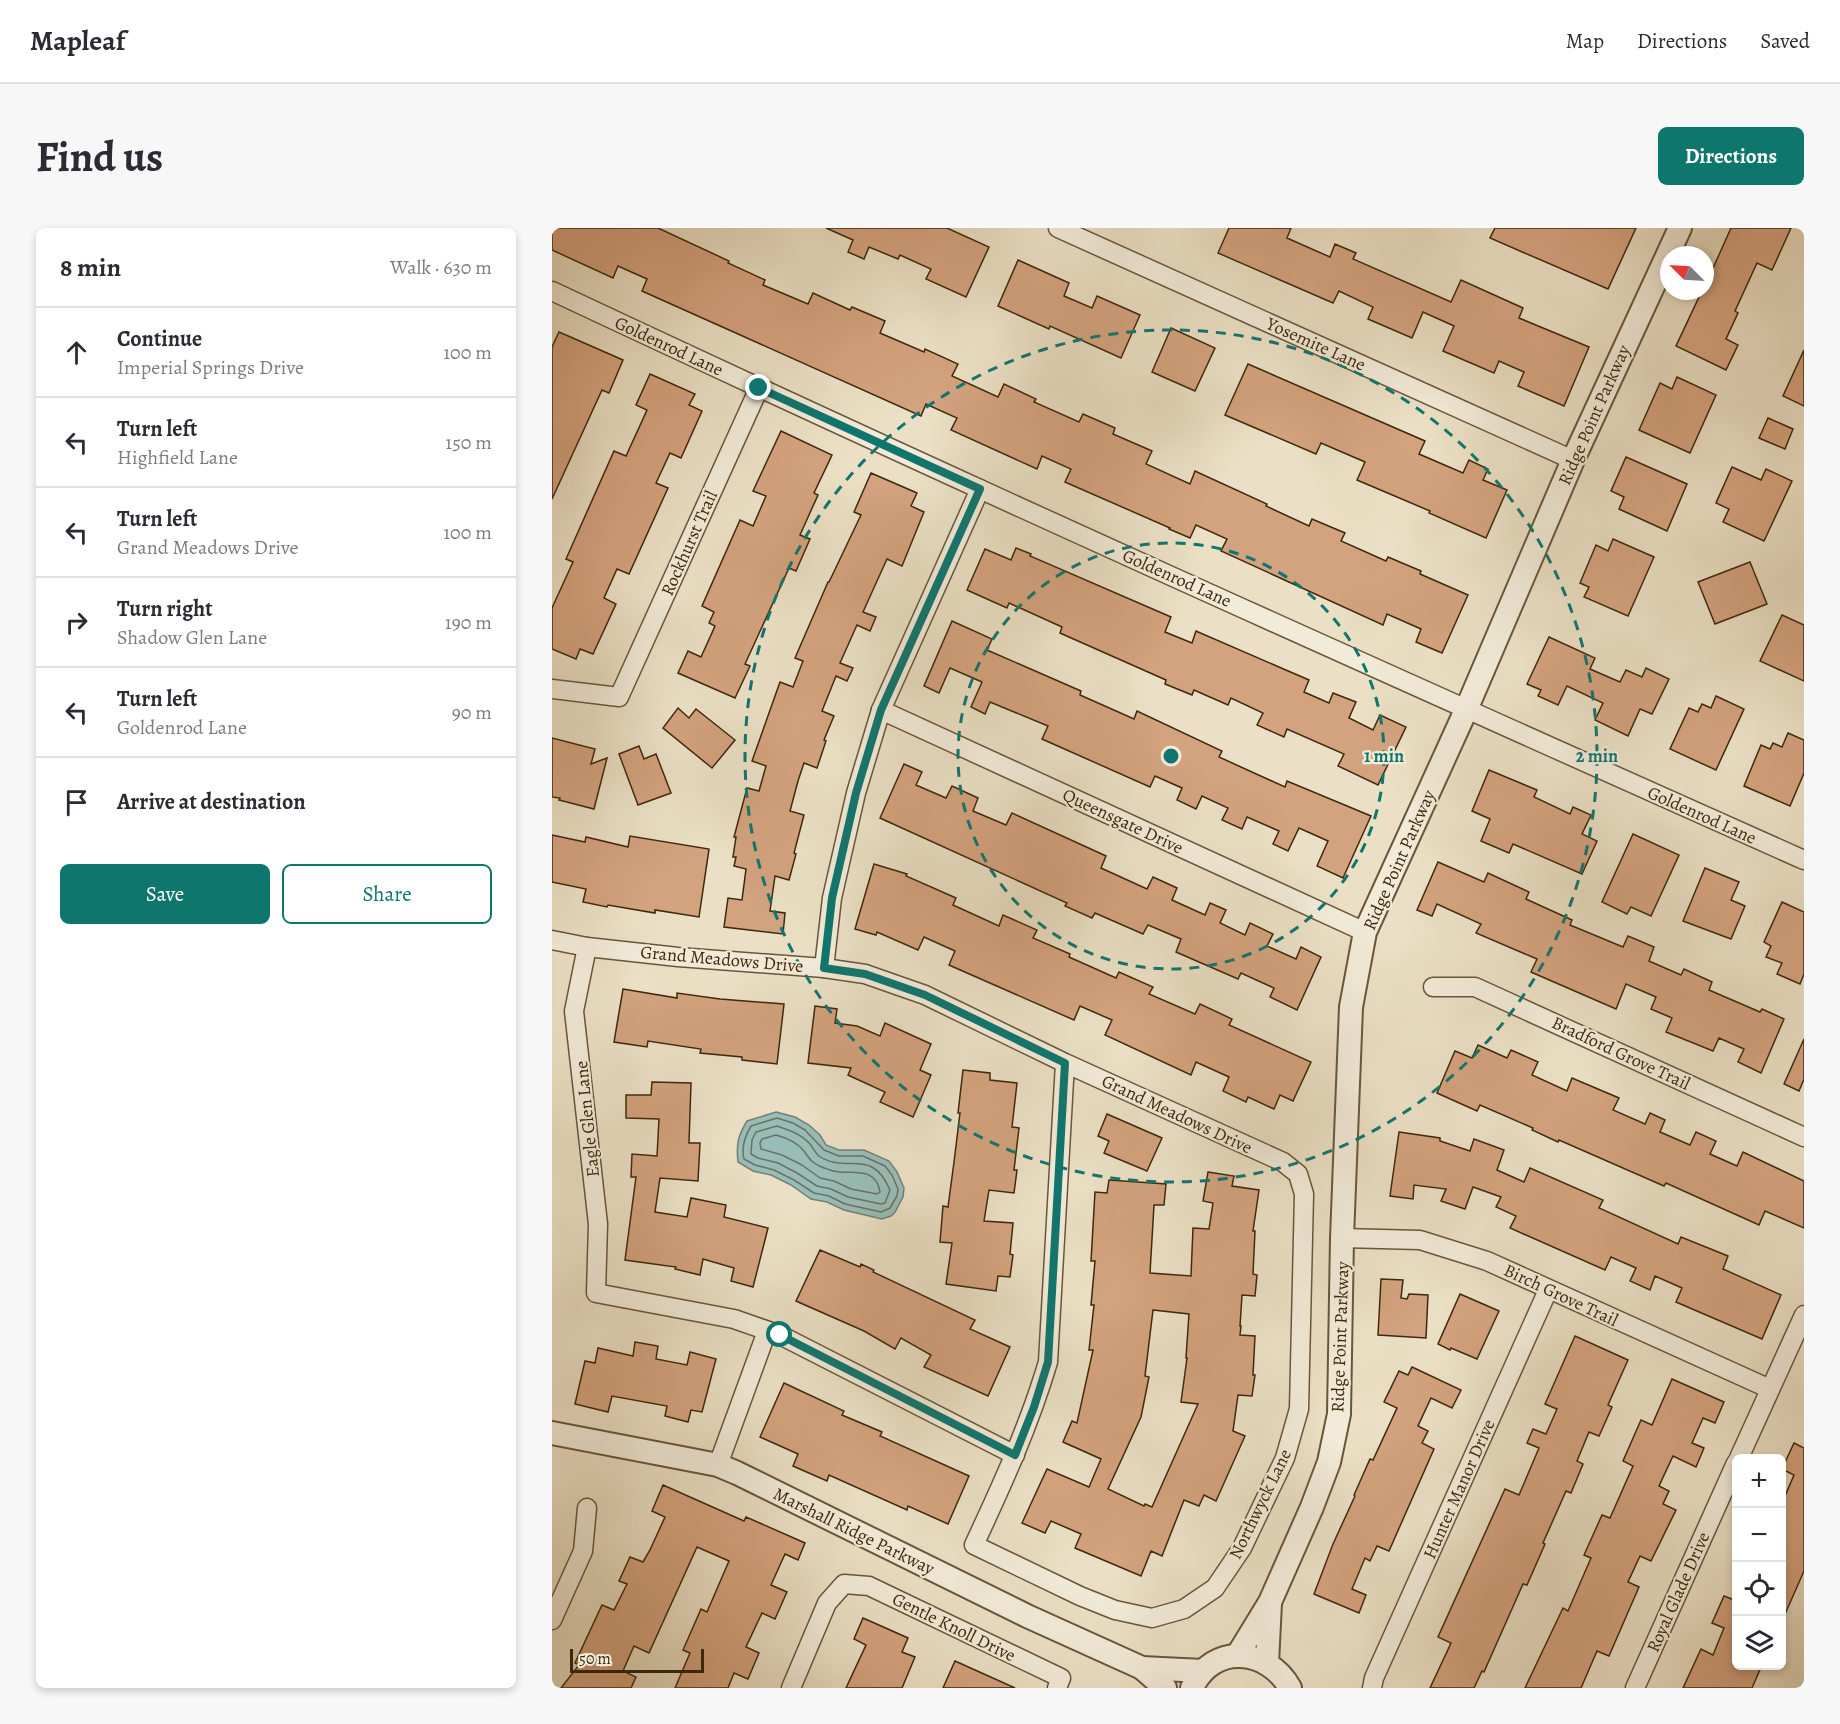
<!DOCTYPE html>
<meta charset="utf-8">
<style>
body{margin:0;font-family:Alegreya,serif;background:#f7f7f7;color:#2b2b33}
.controls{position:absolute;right:18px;bottom:18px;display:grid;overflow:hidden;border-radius:9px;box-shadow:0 3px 9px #0003}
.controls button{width:54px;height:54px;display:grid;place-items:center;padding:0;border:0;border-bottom:2px solid #e1e1e2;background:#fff;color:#2b2b33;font:30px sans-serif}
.compass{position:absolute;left:1108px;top:18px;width:54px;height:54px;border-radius:50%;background:#fff;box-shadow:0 3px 9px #0003;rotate:294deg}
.scale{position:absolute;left:18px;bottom:15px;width:134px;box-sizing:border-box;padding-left:6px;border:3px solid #3e280b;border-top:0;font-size:16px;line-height:21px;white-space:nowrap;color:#3e280b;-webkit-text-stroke:4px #f2ebd9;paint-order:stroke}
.stop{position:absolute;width:18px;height:18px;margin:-14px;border:4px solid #0f766e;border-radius:50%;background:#fff}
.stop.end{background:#0f766e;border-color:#fff;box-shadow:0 2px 6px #0008}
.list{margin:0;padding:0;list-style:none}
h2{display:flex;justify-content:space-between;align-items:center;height:78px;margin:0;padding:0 24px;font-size:26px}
h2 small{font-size:20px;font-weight:400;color:#7c7c81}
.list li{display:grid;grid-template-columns:39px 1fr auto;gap:18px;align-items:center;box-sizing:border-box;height:90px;padding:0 24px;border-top:2px solid #e1e1e2}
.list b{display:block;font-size:22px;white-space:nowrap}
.list p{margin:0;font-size:20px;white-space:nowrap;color:#7c7c81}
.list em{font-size:20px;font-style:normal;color:#7c7c81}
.actions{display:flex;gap:12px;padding:18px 24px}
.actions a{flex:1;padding:14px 0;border:2px solid #0f766e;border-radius:9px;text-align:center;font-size:21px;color:#0f766e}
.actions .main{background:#0f766e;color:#fff}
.icon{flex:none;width:33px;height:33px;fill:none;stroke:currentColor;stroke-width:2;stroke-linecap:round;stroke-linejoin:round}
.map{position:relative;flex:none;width:1252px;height:1460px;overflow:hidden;border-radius:9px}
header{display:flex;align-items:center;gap:36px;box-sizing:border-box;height:84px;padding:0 30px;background:#fff;border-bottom:2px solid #e1e1e2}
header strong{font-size:28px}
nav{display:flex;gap:33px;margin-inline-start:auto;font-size:21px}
.intro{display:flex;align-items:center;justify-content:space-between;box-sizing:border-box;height:144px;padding:0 36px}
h1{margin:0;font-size:42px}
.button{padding:15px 27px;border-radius:9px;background:#0f766e;color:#fff;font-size:21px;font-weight:700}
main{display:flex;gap:36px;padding:0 36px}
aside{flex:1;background:#fff;border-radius:9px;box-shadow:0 3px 9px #0003}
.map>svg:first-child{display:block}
.water{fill:#98bdb8;stroke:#748173;stroke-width:1.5}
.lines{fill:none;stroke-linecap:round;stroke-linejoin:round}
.shore{stroke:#6b7262;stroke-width:1.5}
.building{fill:#d3a27e;stroke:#3e280b;stroke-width:1.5;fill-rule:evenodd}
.minor-casing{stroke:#69563a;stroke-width:21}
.tertiary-casing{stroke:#69563a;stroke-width:26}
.minor{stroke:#f2ebd9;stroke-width:18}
.tertiary{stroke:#f2ebd9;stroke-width:22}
.route{stroke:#0f766e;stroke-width:8}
.ring{fill:none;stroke:#0f766e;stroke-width:3;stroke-dasharray:10 8}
.labels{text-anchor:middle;stroke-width:4.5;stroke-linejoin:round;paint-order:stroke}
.street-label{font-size:18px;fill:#3e280b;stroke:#f2ebd9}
.centre{fill:#0f766e;stroke:#f2ebd9;stroke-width:3}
.ring-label{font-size:18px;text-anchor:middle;font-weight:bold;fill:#0f766e;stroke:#f2ebd9;stroke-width:4.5;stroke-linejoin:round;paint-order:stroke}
</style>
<header>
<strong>Mapleaf</strong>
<nav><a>Map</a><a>Directions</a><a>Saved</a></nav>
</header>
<div class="intro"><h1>Find us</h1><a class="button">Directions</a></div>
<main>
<aside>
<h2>8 min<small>Walk · 630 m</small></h2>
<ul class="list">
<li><svg class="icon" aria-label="ahead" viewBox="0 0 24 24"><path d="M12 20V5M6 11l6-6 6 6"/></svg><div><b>Continue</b><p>Imperial Springs Drive</p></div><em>100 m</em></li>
<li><svg class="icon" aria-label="left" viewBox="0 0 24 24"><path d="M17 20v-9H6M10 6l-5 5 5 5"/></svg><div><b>Turn left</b><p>Highfield Lane</p></div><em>150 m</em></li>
<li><svg class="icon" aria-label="left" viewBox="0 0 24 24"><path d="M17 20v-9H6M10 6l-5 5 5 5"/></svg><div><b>Turn left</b><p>Grand Meadows Drive</p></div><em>100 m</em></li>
<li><svg class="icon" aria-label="right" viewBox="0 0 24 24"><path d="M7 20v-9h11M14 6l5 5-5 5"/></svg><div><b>Turn right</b><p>Shadow Glen Lane</p></div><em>190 m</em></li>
<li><svg class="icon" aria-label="left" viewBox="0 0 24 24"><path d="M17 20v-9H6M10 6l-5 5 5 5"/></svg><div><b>Turn left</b><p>Goldenrod Lane</p></div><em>90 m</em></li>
<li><svg class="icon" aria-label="arrive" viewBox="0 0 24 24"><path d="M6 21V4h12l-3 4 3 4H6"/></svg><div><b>Arrive at destination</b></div></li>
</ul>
<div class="actions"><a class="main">Save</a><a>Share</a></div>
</aside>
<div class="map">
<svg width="1252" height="1460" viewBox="0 0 1252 1460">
<rect width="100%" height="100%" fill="#ebe0c5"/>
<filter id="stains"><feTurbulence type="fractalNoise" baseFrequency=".00333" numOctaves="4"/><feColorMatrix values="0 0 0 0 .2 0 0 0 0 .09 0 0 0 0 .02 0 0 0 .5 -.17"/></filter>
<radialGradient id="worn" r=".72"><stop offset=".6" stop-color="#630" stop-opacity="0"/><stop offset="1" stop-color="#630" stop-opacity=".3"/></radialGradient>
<path class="water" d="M224,884L243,889L257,897L268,907L274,917L287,922H312L337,933L345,944L352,960L351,969L343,984L339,988L330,991L292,982L275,974L259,971L239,957L219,947L201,943L186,934C184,916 186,908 195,893Z"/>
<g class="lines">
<g class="shore">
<path d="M225,890L241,895L253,902L272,922L287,928H311L333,938L340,947L346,961L345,968L338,980L329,984L293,976L277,968L262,965L242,952L222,942L203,937L192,931C189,919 193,908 199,898Z"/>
<path d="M225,898C237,902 249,906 258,916C261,920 263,925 267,928C295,947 319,918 338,962L333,975L329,976L296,969L279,961L265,958L245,945L226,935L206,930L199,926L200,912L204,904Z"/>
<path d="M224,907C235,910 245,914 252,923C255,927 257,931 261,934C265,938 272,940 278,942C296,949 323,935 328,964L325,966L299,961L282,953L268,950L250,937L230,927L209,921L208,915L210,911Z"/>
</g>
</g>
<g class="building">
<path d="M0,0H106L177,33L176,35L213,52L211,57L256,76L261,65L298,82L300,79L333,93L328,105L372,124L373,121L406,136L400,148L446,169L452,156L484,171L482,174L527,194L531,186L563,200L561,206L600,223L594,236L638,256L643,243L715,276L714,278L757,298L760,291L793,305L789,313L834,333L836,329L869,343L868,346L916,367L890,425L864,414L869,401L835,386L831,397L669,323L675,311L644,297L638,310L617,301L618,300L513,254L519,241L490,228L485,241L399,202L405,190L374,176L369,188L90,63L95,51L66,38L61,50L0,22Z"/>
<path d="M274,0H395L437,19L414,69L374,51L379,41L348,27L346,31L317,19L312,31L296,24L301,12Z"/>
<path d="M677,0H739L735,10L778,29L783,16L804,25L801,31L899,74L909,52L971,80L967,90L1037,119L1012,178L966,158L972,144L947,133L942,145L891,123L902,98L871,84L860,110L816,91L821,79L787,63L781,75L666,25Z"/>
<path d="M943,0H1084L1056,61L938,10Z"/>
<path d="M1179,0H1239L1220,42L1205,35L1183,83L1186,85L1174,111L1186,117L1174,142L1124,118L1148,67L1151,63H1153V58Z"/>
<path d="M466,32L517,55L512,68L540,80L545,68L588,87L569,130L498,98L497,101L446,78Z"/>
<path d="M619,100L663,120L643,163L600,144Z"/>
<path d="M7,104L71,132L57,165L50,162L0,271V119Z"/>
<path d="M1252,122V178L1231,168Z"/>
<path d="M696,136L873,213L867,226L911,245L917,232L936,241L931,252L955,262L934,310L877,285L878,283L805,252L813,234L769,215L764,226L673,187Z"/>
<path d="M98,146L143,166L137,177L150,183L129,230L118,225L104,255L116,260L77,346L65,341L52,370L64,376L41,426L28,421L24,431L0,421V380L21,334L14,331L62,223L74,228L95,182L84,177Z"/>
<path d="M1125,149L1164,167L1138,225L1087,202L1108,155L1120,161Z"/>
<path d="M1216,190L1241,201L1233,221L1207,210Z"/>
<path d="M229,203L280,227L262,265L266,267L248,307L258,311L244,343L237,340L193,436L198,438L183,470L126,445L136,423L149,429L163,398L157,395L162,384L150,378L188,292L201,298L214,268L201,263Z"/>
<path d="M1074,229L1135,256L1115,303L1067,281L1072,269L1059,263Z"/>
<path d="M1180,239L1209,252L1214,241L1240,253L1212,313L1171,294L1177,281L1164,275Z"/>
<path d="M319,245L365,265L359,278L372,284L350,338L335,331L325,353L311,384L324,389L318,403L305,397L288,435L301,440L295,453L284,448L270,483L282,488L272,512L274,513L265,540L252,535L246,553L238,583L252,587L242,625L244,626L237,652L223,648L218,683L233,685L231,706L172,699L176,670L190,672L194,641L182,638L184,629H181L184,609H182L195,560L207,563L214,538L200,533L228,454L241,459L251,433L243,430L276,354H277L309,287L302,284Z"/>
<path d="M1061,311L1102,329L1076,388L1032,369L1037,359L1028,355L1044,317L1056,323Z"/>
<path d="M464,320L479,326L478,328L619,389L613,404L640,415L644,403L757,452L752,464L777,475L781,465L804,474L797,490L821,502L828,487L854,499L826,557L786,538L792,526L735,501L732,509L705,497L711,485L679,470L676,477L642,462L640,467L613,456L614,452L508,405L510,399L457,375L455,380L415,362L433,321L459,332Z"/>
<path d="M1198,334L1215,376L1163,396L1146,354Z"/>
<path d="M1230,387L1252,397V453L1208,433Z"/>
<path d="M400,393L440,411L435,422L529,463L528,467L582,491L585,483L670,523L667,529L733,559L735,553L819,588L791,650L765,638L776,613L747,600L736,623L721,616L727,603L695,589L690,601L670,592L676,580L650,568L644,581L625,572L630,560L603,548L598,559L490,511L496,498L438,474L433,486L419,479L430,454L398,440L387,465L372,458Z"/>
<path d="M997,409L1043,430L1038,441L1068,454L1074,442L1090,449L1094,440L1117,451L1100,486L1088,481L1076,508L1043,492L1051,475L1015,458L1006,477L986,468L989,462L975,456Z"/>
<path d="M1164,468L1192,481L1164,542L1118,521L1137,480L1146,484L1150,476L1159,480Z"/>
<path d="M126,480L137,490L144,481L183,512L160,540L111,500Z"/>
<path d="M1236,505L1252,512V545L1238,578L1192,558L1209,517L1218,521L1221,515L1230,519Z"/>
<path d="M0,510L43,521L39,536L55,530L42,581L7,572L8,570L0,569Z"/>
<path d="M87,518L92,531L104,526L119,565L86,577L67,526Z"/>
<path d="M352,536L370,544L364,557L394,570L400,558L426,570L421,583L454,597L460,585L554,628L549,640L595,661L601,649L625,660L620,672L653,687L658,675L674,682L668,695L693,707L698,695L721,706L715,718L744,731L749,719L769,729L745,782L718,769L722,760L689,745L686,751L624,724L629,711L596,697L591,706L543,685L540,690L513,678L515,675L328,590Z"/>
<path d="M937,542L985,562L982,569L1018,586L1021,579L1039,587L1030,606L1045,613L1030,646L961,616L957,625L929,613L938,591L920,583Z"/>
<path d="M1081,606L1127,627L1099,688L1079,679L1075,686L1050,674Z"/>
<path d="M0,607L33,614L34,609L76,619L78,608L157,621L147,689L103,682V685L56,677L55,679L31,674L34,661L0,654Z"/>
<path d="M886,634L932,654L936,645L977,664L974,671L1020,692L1018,697L1071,719L1076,708L1102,719L1097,733L1129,747L1132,741L1160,754L1157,762L1208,784L1210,781L1232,791L1209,845L1186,834L1192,821L1167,810L1161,823L1114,804L1120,790L1099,781L1104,769L1074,756L1064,781L979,744L985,731L924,705L929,696L885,676L880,688L865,682Z"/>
<path d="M322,636L355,646L354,648L404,670L401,677L447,698L451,687L485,702L481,710L518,726L517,729L564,750L567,744L601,759L597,766L643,786L648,776L680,791L677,797L759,834L741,873L728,867L722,881L696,869L694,874L671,863L677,849L644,834L639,847L553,807L560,792L528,778L522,792L397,737L403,723L372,709L366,722L325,704L324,707L303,701Z"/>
<path d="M1153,640L1187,654L1179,672L1193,678L1179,711L1131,693Z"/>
<path d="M1230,674L1252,684V746L1248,756L1225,746L1230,735L1214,729L1219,718L1212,714Z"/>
<path d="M71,761L125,770V765L168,771L232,776L225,836L190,832V829L148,825L149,821L96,813L95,819L62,814Z"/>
<path d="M263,778L285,781L283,795L305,798L328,808L333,795L379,816L368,842L379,847L361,889L328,874L333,864L296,847L299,840L256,835Z"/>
<path d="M1252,811V851L1247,863L1232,856Z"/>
<path d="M926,817L955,830L959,822L986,834L980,847L1015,863L1020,850L1067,870L1061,882L1093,896L1098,885L1113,892L1108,904L1138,917L1144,904L1164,913L1158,926L1185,938L1191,924L1252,953V1000L1213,983L1207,997L1114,955L1112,958L1007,912L1006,914L980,902L981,900L928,877L925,883L885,865L903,823L920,830Z"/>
<path d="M411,842L438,845V852L465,855L460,899L467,900L462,942H465L462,965L437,962L432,993L461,995L458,1026L461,1027L458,1049L446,1048L444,1063L394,1056L400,1015L388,1014L391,978L396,979L402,934L408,885H406Z"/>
<path d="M100,854L139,855L137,915H148L146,953L108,950L103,984L135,989L139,970L174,977L172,989L216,1000L201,1059L179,1053L182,1040L151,1031L148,1047L123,1041L124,1039L73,1032L84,949H79L80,926L105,928L107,891L74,890V867H99Z"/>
<path d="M555,886L610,910L595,943L552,925L557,913L546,908Z"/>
<path d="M847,904L888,910V913L918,923L922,911L952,922L945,942L972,954L978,940L1051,972L1047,980L1126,1016L1129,1009L1176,1028L1171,1041L1229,1067L1210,1111L1124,1074L1130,1060L1103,1048L1098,1062L1078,1053L1084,1040L1059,1029L1053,1042L958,1000L964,988L944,979L949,969L921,959L913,981L889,973L894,961L862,957L861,971L838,968Z"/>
<path d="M656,944L682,948L680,958L707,962L701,1003H703L701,1046L705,1047L703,1068L690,1067L688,1098H689L688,1107L703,1108L701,1147H703L700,1168L686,1167L681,1203L693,1208L664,1273L652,1267L647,1278L632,1272L610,1328L599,1323L589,1348L523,1320L529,1306L499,1293L493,1305L470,1295L495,1241L537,1259L549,1231L511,1214L520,1193L525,1195L541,1122H537L542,1077H539L543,1033H539L543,964L555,965L557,952L614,956L612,977H602L598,1045L639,1048L641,1000L657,1001L661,975L651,973ZM601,1082L637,1086L634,1130H635L629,1174L646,1176L600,1279L593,1276L592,1278L556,1261L589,1189L597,1149L593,1148Z"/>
<path d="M268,1022L308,1039L309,1036L322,1042L321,1044L423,1092L418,1101L458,1119L436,1168L372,1139L379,1127L349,1110L343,1121L312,1103L244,1073Z"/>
<path d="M829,1051L851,1052L849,1070L855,1071L857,1066L876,1067L874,1110L826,1107Z"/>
<path d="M908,1066L947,1083L925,1131L899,1120L898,1122L886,1116Z"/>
<path d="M1023,1108L1076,1132L1056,1177L1060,1179L1047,1208L1037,1204L1025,1233L1031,1236L1019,1265L1014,1263L991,1315L993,1316L975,1357L971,1356L932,1444L930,1443L922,1460H878L899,1415L886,1409L953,1261L967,1267L987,1220L975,1215L981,1201L994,1206L1005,1181L993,1176Z"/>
<path d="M83,1114L106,1118L104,1131L135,1137L138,1124L164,1131L150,1184L139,1182L136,1194L113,1188L115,1178L60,1168L56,1184L23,1176L33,1133L43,1135L46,1120L81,1128Z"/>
<path d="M860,1139L909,1162L900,1180L879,1170L866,1198L876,1203L870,1215L882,1221L837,1323L825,1318L818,1333L813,1330L800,1361L814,1367L807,1385L762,1366L781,1316L803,1268L802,1267L818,1231L821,1232L845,1180L832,1174L847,1143L856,1147Z"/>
<path d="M1120,1151L1172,1174L1163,1195L1151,1190L1140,1215L1152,1220L1144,1239L1121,1228L1107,1258L1117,1263L1111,1276L1124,1282L1099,1333L1088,1328L1076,1354L1087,1359L1057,1428L1045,1423L1029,1460H973L1011,1380L1016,1383L1039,1330L1032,1327L1050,1287L1058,1290L1081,1238L1071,1233L1089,1192L1100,1197Z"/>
<path d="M232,1155L292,1183L290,1187L330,1204L328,1208L417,1248L396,1296L356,1278L355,1282L277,1247L275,1253L241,1238L246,1226L208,1209Z"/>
<path d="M1242,1215L1252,1220V1343L1230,1393V1275L1242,1247L1230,1241Z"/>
<path d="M111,1257L192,1293L194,1289L253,1315L246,1332L233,1326L219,1357L235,1364L223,1391L210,1385L194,1419L207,1425L196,1451L182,1445L176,1460H123L138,1425L131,1422L149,1381L155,1384L177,1333L145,1319L97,1425L82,1418L71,1443L84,1449L79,1460H9L27,1437L23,1435L50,1377L62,1382L75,1356L67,1353L78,1329L91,1334L98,1322L113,1289L100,1283Z"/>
<path d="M1172,1368L1185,1373V1437H1210L1200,1460H1131L1149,1421L1161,1427L1172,1400L1160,1395Z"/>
<path d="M311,1390L356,1410L350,1424L363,1429L350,1460H294L314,1417L302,1411Z"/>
<path d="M403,1433L463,1460H391Z"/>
</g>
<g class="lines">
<g class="minor-casing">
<g id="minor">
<path d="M506,0L1021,232"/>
<path d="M0,63C415,258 833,445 1252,632"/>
<path d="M0,461L67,469L207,160"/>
<path d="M329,482L813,704"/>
<path d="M0,712L35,719L126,729L272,740L313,746L373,767L513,835L731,934L746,946L752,966L747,1181L733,1230L690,1320L663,1360L632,1381L600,1390L563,1382L528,1368L422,1317C450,1257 477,1198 496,1134L513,835"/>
<path d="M35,719L22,783L46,996L44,1065L182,1091L228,1107L463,1227"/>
<path d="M272,740L280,670L304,565L329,482L428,261"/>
<path d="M881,759H923L1252,909"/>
<path d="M790,1010L868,1012L935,1033L1218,1161"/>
<path d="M1187,1230L1252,1087"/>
<path d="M166,1237L215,1103"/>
<path d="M0,1392L31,1323L35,1280"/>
<path d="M239,1460L275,1375L292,1356L317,1358L509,1450L505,1460"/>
<path d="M820,1460L822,1450L996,1062"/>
<path d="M1083,1460L1184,1235"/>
</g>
</g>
<g class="tertiary-casing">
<g id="tertiary">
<path d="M0,1205L166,1237L185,1245L475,1388L590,1440L613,1460"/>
<path d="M685,1428L718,1374L760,1279L777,1234L787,1186L790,1010L799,779L813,704L914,482L1021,232L1128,0"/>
<path d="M715,1435L718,1375"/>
<path d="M590,1440L651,1443"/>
<path d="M640,1460C660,1415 716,1420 738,1460"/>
</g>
</g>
<use href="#minor" class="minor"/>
<use href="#tertiary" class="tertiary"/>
</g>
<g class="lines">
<path class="route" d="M207,160L428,261L329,482L304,565L280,670L272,740L313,746L373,767L513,835L496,1134L482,1179L463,1227L228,1107"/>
</g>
<g class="ring">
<circle cx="619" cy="528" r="213"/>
<circle cx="619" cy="528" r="426"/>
</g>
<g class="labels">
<g class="street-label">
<text transform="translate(764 116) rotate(24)" y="6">Yosemite Lane</text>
<text transform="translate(117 118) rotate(25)" y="6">Goldenrod Lane</text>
<text transform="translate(1042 187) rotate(-66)" y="6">Ridge Point Parkway</text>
<text transform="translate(137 315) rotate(-66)" y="6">Rockhurst Trail</text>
<text transform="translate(625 350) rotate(24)" y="6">Goldenrod Lane</text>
<text transform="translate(1150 587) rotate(24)" y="6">Goldenrod Lane</text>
<text transform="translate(571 593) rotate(25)" y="6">Queensgate Drive</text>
<text transform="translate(847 632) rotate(-66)" y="6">Ridge Point Parkway</text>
<text transform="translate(170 731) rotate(5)" y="6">Grand Meadows Drive</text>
<text transform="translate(1069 825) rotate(25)" y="6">Bradford Grove Trail</text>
<text transform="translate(625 886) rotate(25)" y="6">Grand Meadows Drive</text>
<text transform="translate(35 891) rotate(-96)" y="6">Eagle Glen Lane</text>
<text transform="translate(1009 1067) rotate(25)" y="6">Birch Grove Trail</text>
<text transform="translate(788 1109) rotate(-88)" y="6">Ridge Point Parkway</text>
<text transform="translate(907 1261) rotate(-66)" y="6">Hunter Manor Drive</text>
<text transform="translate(708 1276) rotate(-64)" y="6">Northwyck Lane</text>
<text transform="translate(302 1303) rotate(26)" y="6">Marshall Ridge Parkway</text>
<text transform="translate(1126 1364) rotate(-66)" y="6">Royal Glade Drive</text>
<text transform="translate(402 1399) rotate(26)" y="6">Gentle Knoll Drive</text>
</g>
</g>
<circle cx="619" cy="528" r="9" class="centre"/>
<g class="ring-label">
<text x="832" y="534">1 min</text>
<text x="1045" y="534">2 min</text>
</g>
<rect width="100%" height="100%" filter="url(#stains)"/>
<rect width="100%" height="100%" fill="url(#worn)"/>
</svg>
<div class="controls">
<button>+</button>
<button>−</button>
<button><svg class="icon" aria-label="locate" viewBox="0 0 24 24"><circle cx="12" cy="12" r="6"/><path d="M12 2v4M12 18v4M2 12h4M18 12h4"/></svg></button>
<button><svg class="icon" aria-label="layers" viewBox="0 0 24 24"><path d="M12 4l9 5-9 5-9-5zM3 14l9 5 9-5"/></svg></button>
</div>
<svg class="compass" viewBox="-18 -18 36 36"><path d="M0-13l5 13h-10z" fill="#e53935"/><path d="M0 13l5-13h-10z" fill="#7c7c81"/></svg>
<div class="scale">50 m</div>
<div class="stop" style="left:228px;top:1107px"></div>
<div class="stop end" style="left:207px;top:160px"></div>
</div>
</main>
